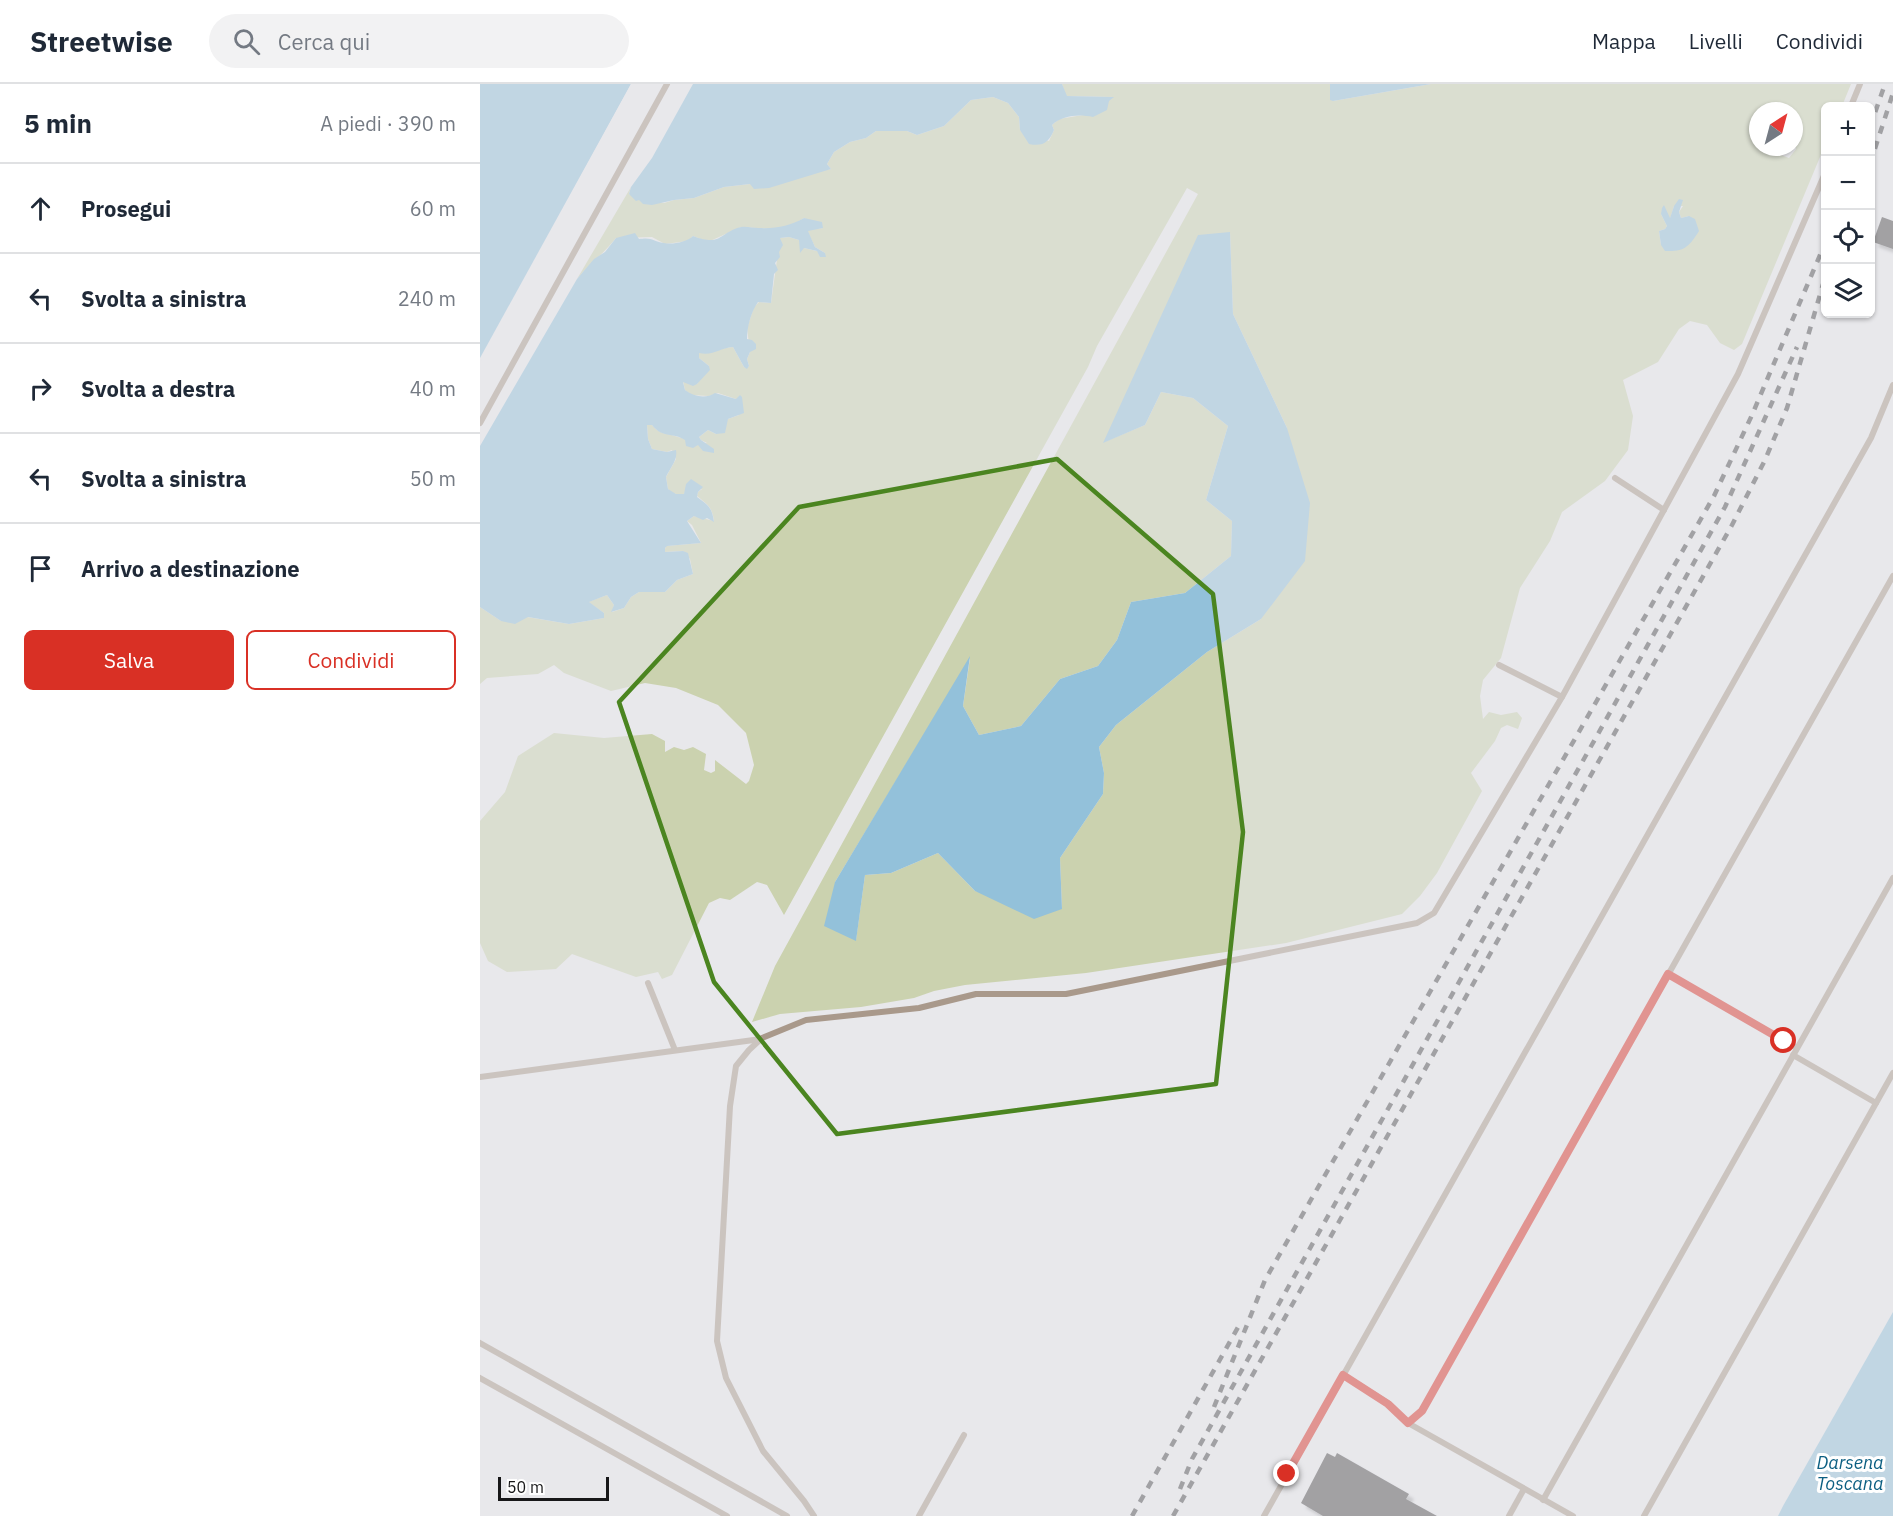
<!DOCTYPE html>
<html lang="it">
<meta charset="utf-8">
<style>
body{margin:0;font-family:"IBM Plex Sans",sans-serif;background:#f2f2f3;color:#1f2937}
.controls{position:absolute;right:18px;top:18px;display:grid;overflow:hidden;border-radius:9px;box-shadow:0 2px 4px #0004}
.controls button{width:54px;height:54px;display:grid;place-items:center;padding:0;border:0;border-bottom:2px solid #e0e1e3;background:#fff;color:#1f2937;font:30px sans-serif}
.compass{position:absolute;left:1269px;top:18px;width:54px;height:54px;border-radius:50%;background:#fff;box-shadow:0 2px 4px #0004;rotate:36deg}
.scale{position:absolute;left:18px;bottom:15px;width:111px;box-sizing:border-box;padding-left:6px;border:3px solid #171718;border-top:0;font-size:16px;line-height:21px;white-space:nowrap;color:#171718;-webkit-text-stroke:4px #fff;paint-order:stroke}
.stop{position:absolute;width:18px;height:18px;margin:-14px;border:4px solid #d93025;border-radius:50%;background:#fff}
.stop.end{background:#d93025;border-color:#fff;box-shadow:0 2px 6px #0008}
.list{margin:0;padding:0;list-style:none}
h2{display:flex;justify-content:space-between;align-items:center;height:78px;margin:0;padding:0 24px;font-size:26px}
h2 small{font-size:20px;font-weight:400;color:#747a83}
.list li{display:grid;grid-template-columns:39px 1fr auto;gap:18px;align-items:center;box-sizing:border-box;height:90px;padding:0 24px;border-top:2px solid #e0e1e3}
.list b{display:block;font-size:22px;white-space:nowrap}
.list em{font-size:20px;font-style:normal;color:#747a83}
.actions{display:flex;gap:12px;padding:18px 24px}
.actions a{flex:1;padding:14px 0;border:2px solid #d93025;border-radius:9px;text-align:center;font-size:21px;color:#d93025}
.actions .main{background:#d93025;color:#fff}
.icon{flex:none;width:33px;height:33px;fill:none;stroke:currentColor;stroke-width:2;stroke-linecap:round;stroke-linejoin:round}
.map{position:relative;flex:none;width:1413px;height:1432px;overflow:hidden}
header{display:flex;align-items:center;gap:36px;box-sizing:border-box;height:84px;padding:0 30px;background:#fff;border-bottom:2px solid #e0e1e3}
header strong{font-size:28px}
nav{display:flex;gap:33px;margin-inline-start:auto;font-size:21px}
.search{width:420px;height:54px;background:#f2f2f3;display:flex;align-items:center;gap:15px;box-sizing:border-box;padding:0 21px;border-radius:33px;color:#747a83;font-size:22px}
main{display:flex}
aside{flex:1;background:#fff}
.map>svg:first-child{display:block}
.green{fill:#cbd2af;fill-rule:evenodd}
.water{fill:#93c1da}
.pier{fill:#e8e8eb}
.building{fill:#4f4d4e;filter:url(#shadow)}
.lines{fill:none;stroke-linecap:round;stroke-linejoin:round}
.service{stroke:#a9998b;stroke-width:6}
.rail{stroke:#4c4c4e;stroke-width:4.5;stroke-dasharray:8 8;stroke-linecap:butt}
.route{stroke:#d93025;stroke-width:8}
.marked{fill:none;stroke:#4b8520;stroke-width:4.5;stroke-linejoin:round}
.labels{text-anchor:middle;stroke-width:6;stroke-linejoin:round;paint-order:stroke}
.water-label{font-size:18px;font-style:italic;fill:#0c5f82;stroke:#fff}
</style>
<header>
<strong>Streetwise</strong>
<div class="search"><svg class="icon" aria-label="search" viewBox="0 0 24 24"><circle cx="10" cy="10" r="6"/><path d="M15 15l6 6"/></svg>Cerca qui</div>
<nav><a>Mappa</a><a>Livelli</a><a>Condividi</a></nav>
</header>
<main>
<aside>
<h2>5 min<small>A piedi · 390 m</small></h2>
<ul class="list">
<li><svg class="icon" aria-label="ahead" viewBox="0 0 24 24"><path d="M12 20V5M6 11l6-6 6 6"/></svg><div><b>Prosegui</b></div><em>60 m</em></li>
<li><svg class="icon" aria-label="left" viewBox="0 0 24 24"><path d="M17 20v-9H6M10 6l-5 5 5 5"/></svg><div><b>Svolta a sinistra</b></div><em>240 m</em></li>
<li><svg class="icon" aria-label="right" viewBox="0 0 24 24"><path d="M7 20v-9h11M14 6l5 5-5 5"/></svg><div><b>Svolta a destra</b></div><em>40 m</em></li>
<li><svg class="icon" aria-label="left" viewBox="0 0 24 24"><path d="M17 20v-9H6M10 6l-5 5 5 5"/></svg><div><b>Svolta a sinistra</b></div><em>50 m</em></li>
<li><svg class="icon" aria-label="arrive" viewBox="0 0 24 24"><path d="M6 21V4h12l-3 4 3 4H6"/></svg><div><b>Arrivo a destinazione</b></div></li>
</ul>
<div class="actions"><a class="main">Salva</a><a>Condividi</a></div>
</aside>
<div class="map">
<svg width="1413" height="1432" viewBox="0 0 1413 1432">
<defs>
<filter id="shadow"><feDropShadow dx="5" dy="5" stdDeviation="1.5" flood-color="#0004"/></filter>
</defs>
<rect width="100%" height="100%" fill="#e8e8eb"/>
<path class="green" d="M582,0H850L853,17L951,0H1371L1362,22H1346L1345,61L1262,260L1254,266L1240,259L1227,241L1210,237L1199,245L1178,278L1143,296L1153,332L1148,366L1125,397L1082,428L1070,457L1040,504L1021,574L1003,596L1000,612L1003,635L1009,628L1021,631L1037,628L1042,634L1038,645L1027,641L1021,644L1015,657L991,689L1002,707L957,789L940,812L922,830L806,859L606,889L485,901L454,907L434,914L381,923L300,930L272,938L295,882L718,110L707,104L617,262L608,283L304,831L287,801L277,798L250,816L240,814L229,819L192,891L182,895L178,888L156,893L92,870L76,885L27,888L8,877L0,859V737L25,708L38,672L74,649L124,654L172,650L185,657V668L194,663L204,666L213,663L226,670L224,686L231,689L235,687V676L266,700L269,697L274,681L266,649L238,621L196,604L165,599L131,607L84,589L74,581L58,590L7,594L0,600V523L21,537L47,533L89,540L124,534V529L108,518L127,511L134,521L132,528L144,524L151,513L159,508H185L197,496L213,490L210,475L203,467L184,468L186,462L221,459L212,441L207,437L214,432L234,437C232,423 228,421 217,412L218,408L222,405L206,406L204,410C197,411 193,410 188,405L186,393L196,375L192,366L187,368L172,365L168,355L167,341H172C180,351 187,349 198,353C210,356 215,361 227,359L221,356L219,353L228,346L236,350L248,335L259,331L256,315L238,309L229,312L211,311L205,306L203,297L217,300L229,282L219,274V269C232,268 241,264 253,263L264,283L267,284L269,282L267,275L270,268L267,244L274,223L279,218L291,219L300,154L309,153L319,156L324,164L345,169L335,163L327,146L343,144L324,134L311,142L291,145L261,143L228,158L213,152L208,157L185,160L172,153L136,154C124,169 109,181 97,195L151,103L149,110L159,115L184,119L194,116L214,114L244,103L270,100L351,85L347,80L354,68L370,58L386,54L396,47H427L437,51L464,42L491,16L513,13L528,19L539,33L540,46L569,57L574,46L572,41L579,35L603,31L633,13L586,12ZM1278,27H1314V58L1316,65L1309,74L1301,71L1305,63H1278ZM1194,122H1203L1199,128L1201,134L1209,132L1181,161L1179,147L1185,145L1187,142L1181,130L1190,135ZM750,148L753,230L807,344L781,535L727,568L636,641L619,663L624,689L623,710L580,774L582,825L495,807L458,769L411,789L385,791L376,856L355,798L490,574L483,622L499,651L541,642L580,595L618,582L637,556L651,518L705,509L751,472L752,437L726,416L748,342L713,314L681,308L665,341L624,358Z"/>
<g class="water">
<path d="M0,0H151L0,274Z"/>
<path d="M213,0H582L587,12L634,13L629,17L627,26L613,33C599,30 583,31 572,41L574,46C569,58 563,63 549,60L540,46L539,33L528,19L513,13L491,16L464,42L437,51L427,47H396L386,54L370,58L354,68L347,80L351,85L289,104L274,105L270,100L244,103L214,114L194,116L172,121L163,120L159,116L156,117L149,110L151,103L172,74Z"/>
<path d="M850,0H951L853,17L850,16Z"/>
<path d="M1199,115L1203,116L1199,128L1201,134L1209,132L1215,135L1219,147C1209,163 1204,168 1185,167L1181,161L1179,147L1185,145L1187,142L1181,130L1182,124L1184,121L1190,134L1194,122Z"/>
<path d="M324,134L342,138L343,144L328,147L335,163L345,169L346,173H340L337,167L324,164L320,169L319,156L309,153L300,154L303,161L299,168L300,173L295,179L298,186L294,190L291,219L278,218C271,228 267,243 267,255L272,256L276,260V265L270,268L267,275L269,282L267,285L264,283L253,263C239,264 234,272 219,269V274L229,282L230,286L217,300L213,302L203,298L205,306C214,313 226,315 235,309L256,315L260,311L262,313L264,329L248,335L245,349L236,350L228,346L219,353L221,356L234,365V369L223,367L218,361L213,364L206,362L205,356C193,348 183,355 172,341H167L168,355L172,365L187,368L196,366C198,376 190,384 186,393L188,405L196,410H204L206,400L211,395L223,403L218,408L217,413C228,421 232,423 234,438L227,434L223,436L214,432L207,437L221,459L187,462L185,464V468L203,467L208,469L213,490L197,496L185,508H159L151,513L144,524L131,528L134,521L127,511L109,518L124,529V534L89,540L48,533L35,540L21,537L0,523V362L97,195L114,175L125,168L136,154L155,149L159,155C173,153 172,157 184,159C192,161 207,158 213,152C242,163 238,149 261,143C266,142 274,144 279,144C295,145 310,142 324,134Z"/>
<path d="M750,148L753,230L807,344L830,419L825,477L781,535L727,568L636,641L619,663L624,689L623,710L580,774L582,825L554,835L495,807L458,769L411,789L385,791L376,857L344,842L355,798L490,572L483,622L499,651L541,642L580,595L618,582L637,556L651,518L705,509L751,472L752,437L726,416L748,342L713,314L681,308L665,341L623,359L718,151Z"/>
<path d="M1413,1228V1432H1298L1303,1422Z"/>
</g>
<path class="pier" d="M151,0H154L3,275L0,277Z"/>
<g class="building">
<path d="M1402,133L1413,137V165L1393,158Z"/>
<path d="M847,1369L855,1373L857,1369L929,1410L926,1415L957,1432H843L821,1419Z"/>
</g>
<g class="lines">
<g class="service">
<path d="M1371,22L1380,0"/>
<path d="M0,339L187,0"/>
<path d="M1135,394L1184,426"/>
<path d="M1019,581L1082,613"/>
<path d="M1188,890L1317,964"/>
<path d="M168,899L195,966"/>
<path d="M1313,971L1396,1019"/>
<path d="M0,993L281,955"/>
<path d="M0,1259L307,1432"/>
<path d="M863,1291L908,1319L928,1339L1093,1432"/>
<path d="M0,1294L247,1432"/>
<path d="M928,1339L942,1327L1413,492"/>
<path d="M1063,1416L1413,794"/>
<path d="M334,1432L324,1417L283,1367L246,1294L237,1257L250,1022L256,982L269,966L282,954L326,936L439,924L496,910H586L937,839L954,829L1082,613L1258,290L1346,87"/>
<path d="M439,1432L484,1351"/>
<path d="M784,1432L1391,354L1413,301"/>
<path d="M1029,1432L1044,1405"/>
<path d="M1164,1432L1413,989"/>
</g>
<g class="rail">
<path d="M1390,43L1405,0"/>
<path d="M1390,80L1413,9"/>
<path d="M734,1323L785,1196L1234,412L1272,331L1346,157"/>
<path d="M700,1405L712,1375L1245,423L1317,263"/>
<path d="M652,1432L761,1238"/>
<path d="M693,1432L1252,441L1285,376L1307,324L1346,190"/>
</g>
</g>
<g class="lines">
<path class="route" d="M807,1390L863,1291L908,1320L928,1339L942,1327L1188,890L1304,957"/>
</g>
<path d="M0 0H1413V1432H0ZM577,375L733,510L763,748L736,1000L357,1050L234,898L139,618L319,423Z" fill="#e8e8eb" fill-opacity=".55" fill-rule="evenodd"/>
<path class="marked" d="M577,375L733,510L763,748L736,1000L357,1050L234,898L139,618L319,423Z"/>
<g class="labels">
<g class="water-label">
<text x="1370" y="1385">Darsena<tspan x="1370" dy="21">Toscana</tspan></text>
</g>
</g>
</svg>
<div class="controls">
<button>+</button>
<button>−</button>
<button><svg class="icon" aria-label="locate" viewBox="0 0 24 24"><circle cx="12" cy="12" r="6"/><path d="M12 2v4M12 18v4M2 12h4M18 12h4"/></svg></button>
<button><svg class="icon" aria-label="layers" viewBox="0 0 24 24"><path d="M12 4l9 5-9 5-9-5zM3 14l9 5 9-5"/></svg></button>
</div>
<svg class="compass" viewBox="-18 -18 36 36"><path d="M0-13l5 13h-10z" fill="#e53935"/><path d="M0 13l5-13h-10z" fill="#747a83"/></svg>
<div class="scale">50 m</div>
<div class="stop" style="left:1304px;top:957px"></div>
<div class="stop end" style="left:807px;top:1390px"></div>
</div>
</main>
